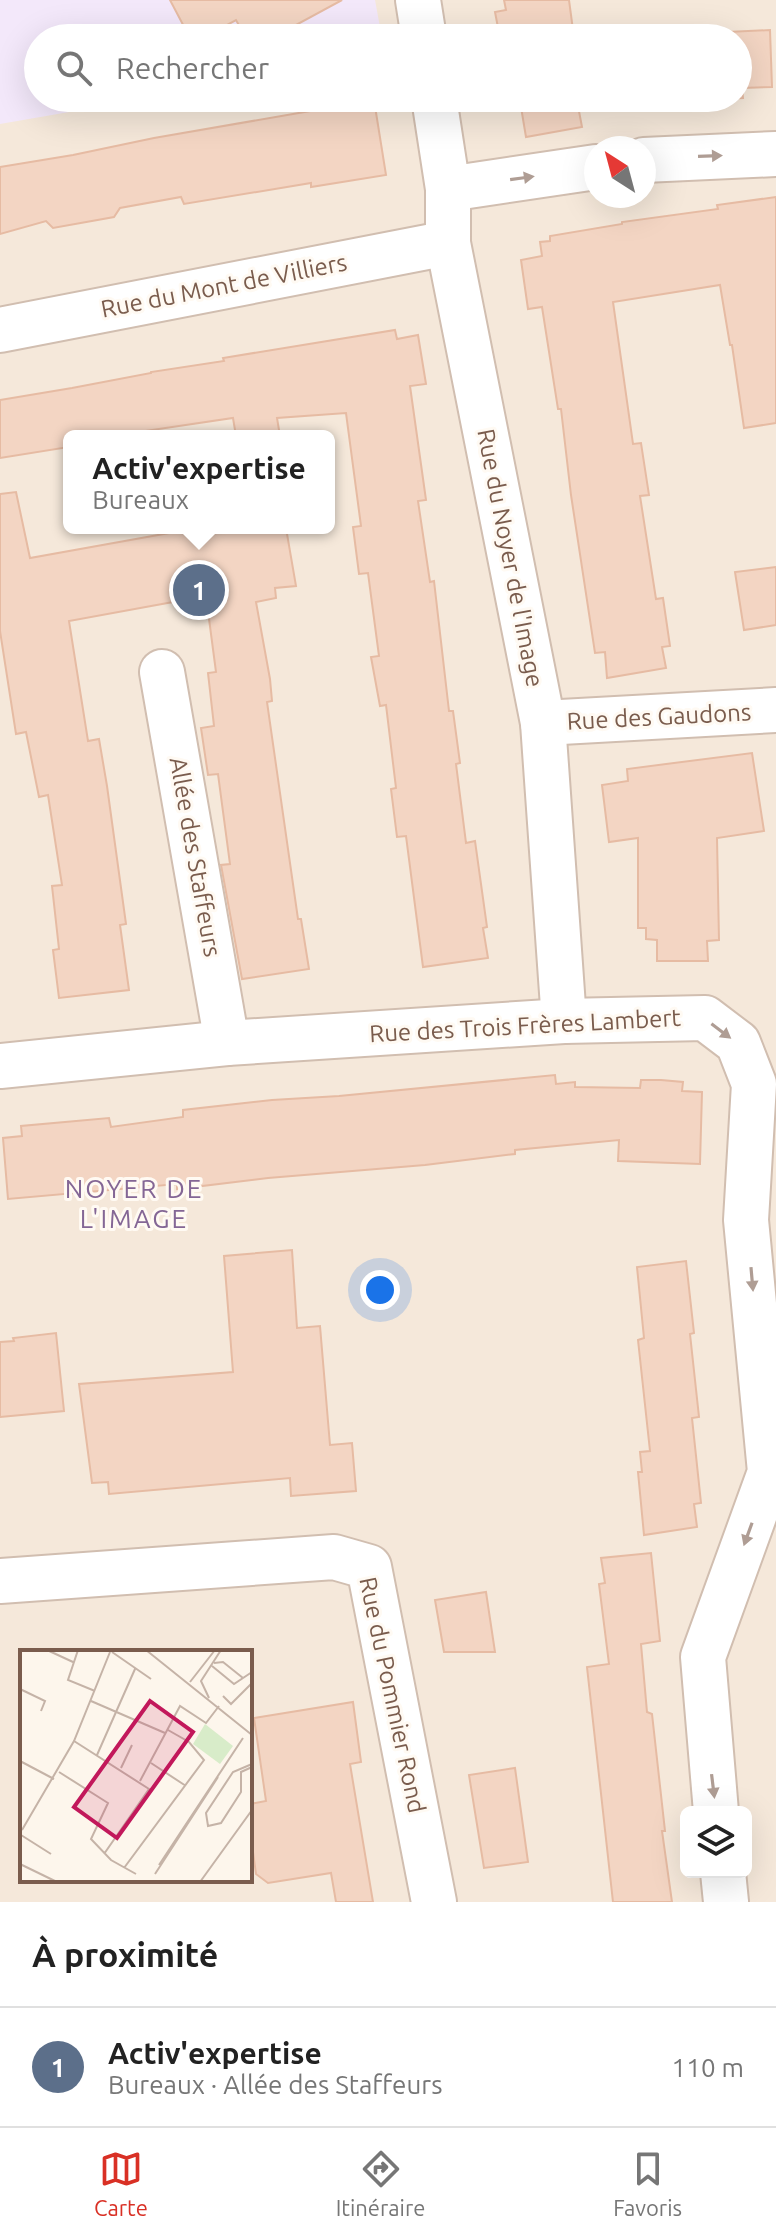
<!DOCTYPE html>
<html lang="fr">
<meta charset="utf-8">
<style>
body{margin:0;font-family:Ubuntu,sans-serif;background:#f6f6f6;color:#222}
.controls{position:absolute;right:24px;bottom:24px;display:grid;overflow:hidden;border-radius:12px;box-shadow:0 8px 32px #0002}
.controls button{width:72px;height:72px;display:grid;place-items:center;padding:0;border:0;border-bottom:2px solid #e0e0e0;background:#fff;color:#222;font:40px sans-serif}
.compass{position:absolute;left:584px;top:136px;width:72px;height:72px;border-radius:50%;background:#fff;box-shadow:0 8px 32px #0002;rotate:324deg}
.you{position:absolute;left:380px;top:1290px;width:28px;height:28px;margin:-20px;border:6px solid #fff;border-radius:50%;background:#1a73e8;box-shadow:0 0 0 12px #1a73e833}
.badge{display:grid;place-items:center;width:52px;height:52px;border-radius:50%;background:#d93025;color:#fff;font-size:26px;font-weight:700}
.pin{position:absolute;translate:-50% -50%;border:4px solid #fff;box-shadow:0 2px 8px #0006}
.popup{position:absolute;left:63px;top:430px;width:272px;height:104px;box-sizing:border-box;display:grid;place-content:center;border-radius:12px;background:#fff;filter:drop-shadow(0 2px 6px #0005);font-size:26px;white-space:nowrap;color:#767676}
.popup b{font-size:30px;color:#222}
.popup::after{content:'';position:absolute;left:50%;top:100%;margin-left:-16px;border:16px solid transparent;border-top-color:#fff}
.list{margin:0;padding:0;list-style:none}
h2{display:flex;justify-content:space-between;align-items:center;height:104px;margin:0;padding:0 32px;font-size:34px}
h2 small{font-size:26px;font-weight:400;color:#767676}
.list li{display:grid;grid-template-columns:52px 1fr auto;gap:24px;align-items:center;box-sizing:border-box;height:120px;padding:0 32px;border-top:2px solid #e0e0e0}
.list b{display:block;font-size:30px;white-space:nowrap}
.list p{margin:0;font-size:26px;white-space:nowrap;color:#767676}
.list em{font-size:26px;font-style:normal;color:#767676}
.icon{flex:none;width:44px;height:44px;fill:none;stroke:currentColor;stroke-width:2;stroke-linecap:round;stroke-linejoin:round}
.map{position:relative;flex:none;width:776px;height:1902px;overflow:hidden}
.search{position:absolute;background:#fff;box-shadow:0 8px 32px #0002;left:24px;right:24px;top:24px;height:88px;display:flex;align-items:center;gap:20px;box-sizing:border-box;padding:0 28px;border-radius:44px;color:#767676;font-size:30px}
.sheet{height:224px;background:#fff}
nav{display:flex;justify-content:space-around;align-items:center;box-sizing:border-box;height:112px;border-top:2px solid #e0e0e0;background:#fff;font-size:22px;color:#767676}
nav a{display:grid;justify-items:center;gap:4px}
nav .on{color:#d93025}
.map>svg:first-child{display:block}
.residential{fill:#f5e8da;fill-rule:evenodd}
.education{fill:#f3e8fa}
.building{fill:#f3d5c3;stroke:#e6bba3;stroke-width:2}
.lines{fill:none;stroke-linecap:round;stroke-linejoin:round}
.minor-casing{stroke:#d1beb0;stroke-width:48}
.minor{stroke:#fff;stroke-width:44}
.oneway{fill:#af9d94}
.labels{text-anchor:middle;stroke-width:6;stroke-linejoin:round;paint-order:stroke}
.street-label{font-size:24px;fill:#7a5c4d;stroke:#fffaf3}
.neighbourhood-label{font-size:26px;letter-spacing:2px;fill:#846695;stroke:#fffaf3}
.inset-road{fill:none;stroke:#c5b3a7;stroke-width:2}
.view{fill:#c2185b;fill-opacity:0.15;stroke:#c2185b;stroke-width:4}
.inset-edge{fill:none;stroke:#7a5c4d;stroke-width:4}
</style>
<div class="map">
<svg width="776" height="1902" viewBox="0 0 776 1902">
<rect width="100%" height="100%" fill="#fdf6ec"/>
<path class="residential" d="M0,0H776V1902H0ZM38,38H738V98H38ZM596,148H644V196H596ZM69,436H329V528H69ZM22,1652H250V1880H22ZM686,1812H746V1872H686Z"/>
<path class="education" d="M0,0H375L382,38H38V98H150L0,124Z"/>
<g class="building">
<path d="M170,0H342L272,38H246L236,20L203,38H190Z"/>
<path d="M504,0H569L573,30L684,25L685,34L770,30L772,87L742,88L743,98L578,106L582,127L526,137L521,107L513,109L511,98H738V38H500L495,12L506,10Z"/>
<path d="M374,100L386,175L311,187V183L184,204L181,197L120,208L114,217L53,228L46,221L0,234V167L73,155L154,138Z"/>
<path d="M776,197V423L744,428L732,345H730L720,285L613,302L633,444L641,443L649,495L640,496L656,599L663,598L670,646L662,647L666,668L607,678L605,652L595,653L571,495L561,409H558L542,307L528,309L521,260L542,256L540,242L550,241V236L622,224V222L718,209L717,205Z"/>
<path d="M395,330L397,339L418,335L426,384L410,386L426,500L418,501L430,582L434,581L449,711H453L460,763L456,764L466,843L475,841L487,927L483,928L488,958L423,967L406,836L397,837L391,789L396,788L386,705L380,706L371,657L379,656L368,573L359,574L353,527L361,526L346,413L277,418L280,436H236L233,418L145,431L146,436H69V447L0,458V400L72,388L151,373V372L224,361L223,358Z"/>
<path d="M16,492L30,558L197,528H286L296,586L275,588L276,598L256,602L270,679L272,701L267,702L298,919H301L309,969L242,979L221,865L230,864L218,774L208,775L201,728L214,726L208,673L216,672L206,596L69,621L88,741L99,739L107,786L126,924L120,925L129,990L59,998L53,950L59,949L52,886L62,885L48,795L39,797L26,732L16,734L0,631V494Z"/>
<path d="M776,567V625L744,630L735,572Z"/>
<path d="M752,753L764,831L717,838L719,940L707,941L708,961H657V940L646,939V928H638V838L609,842L602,785L628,781L627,769Z"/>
<path d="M555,1075L556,1084L575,1082V1087L640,1088L641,1080H661L683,1082L682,1091L702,1092L700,1164L618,1161L619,1140L515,1150V1154L425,1165L268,1178L177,1189V1184L8,1199L3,1138L22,1136L21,1126L109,1118L111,1127L183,1117V1110L272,1100L339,1096Z"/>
<path d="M292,1250L297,1328L320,1326L330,1445L352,1443L356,1491L291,1496L290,1478L109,1494L108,1482L92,1483L79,1384L233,1372L224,1256Z"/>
<path d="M686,1261L694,1333L690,1334L699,1417L692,1418L701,1503L694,1504L697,1527L644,1535L638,1472H642L640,1452L650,1451L638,1340L644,1338L637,1267Z"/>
<path d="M56,1333L64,1411L0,1417V1342L14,1341L13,1338Z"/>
<path d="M651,1553L660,1641L641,1644L647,1712L652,1714L665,1831H662L672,1902H613L587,1667L609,1664L599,1584L605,1583L601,1558Z"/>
<path d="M486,1592L495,1652H444L435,1600Z"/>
<path d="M353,1702L361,1762L350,1764L373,1902H336L331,1873L268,1883L256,1874L250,1830V1804L266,1801L254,1718Z"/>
<path d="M515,1768L528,1862L484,1868L469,1775Z"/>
</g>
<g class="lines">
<g class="minor-casing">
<g id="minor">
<path d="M418,0L424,38"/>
<path d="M434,98L448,189V243L543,723L564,1021"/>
<path d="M644,160L776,154"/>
<path d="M448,189L596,167"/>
<path d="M0,330L448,243"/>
<path d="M162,672L227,1043"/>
<path d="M543,723L776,710"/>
<path d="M0,1066L227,1043L564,1021L705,1018L738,1043L754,1084L746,1220L770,1472L703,1657L716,1812"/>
<path d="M0,1581L334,1557L369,1567L434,1902"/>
<path d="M723,1872L726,1902"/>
</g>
</g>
<use href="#minor" class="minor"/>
</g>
<defs><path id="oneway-solid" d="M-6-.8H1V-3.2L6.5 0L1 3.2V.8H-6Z" transform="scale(2)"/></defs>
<g class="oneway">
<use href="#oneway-solid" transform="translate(710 156) rotate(-2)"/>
<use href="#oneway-solid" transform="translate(522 178) rotate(-8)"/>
<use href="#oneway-solid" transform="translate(721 1031) rotate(37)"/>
<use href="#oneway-solid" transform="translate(752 1279) rotate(85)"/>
<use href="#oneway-solid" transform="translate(748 1534) rotate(110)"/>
<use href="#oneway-solid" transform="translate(713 1786) rotate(83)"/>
</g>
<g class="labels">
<g class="street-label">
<text transform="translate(224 286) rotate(-11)" y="8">Rue du Mont de Villiers</text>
<text transform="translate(510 558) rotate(79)" y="8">Rue du Noyer de l'Image</text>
<text transform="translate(659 717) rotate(-3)" y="8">Rue des Gaudons</text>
<text transform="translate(195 857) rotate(80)" y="8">Allée des Staffeurs</text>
<text transform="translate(525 1026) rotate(-3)" y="8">Rue des Trois Frères Lambert</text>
<text transform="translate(392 1695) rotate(78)" y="8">Rue du Pommier Rond</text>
</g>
<g class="neighbourhood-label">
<text x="134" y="1198">NOYER DE<tspan x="134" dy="30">L'IMAGE</tspan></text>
</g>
</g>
<g transform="translate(20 1650)">
<rect width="232" height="232" fill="#fdf6ec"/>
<path d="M185,74L213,96L200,114L173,94Z" fill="#d8ecc9"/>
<path class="inset-road" d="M27,0L53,12M58,0L48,30L75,41M126,0L232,85M92,2L131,29M194,13L203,12L223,28M192,16L214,34L232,22M170,32L195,0M0,39L25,51L21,61M203,46L211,54L232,33M189,48L181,31L201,0M71,51L145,83M54,91L129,139L84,204M77,105L115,19M0,111L34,129M131,113L166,136M232,114L213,122L186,163L188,176L201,173L221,142V122L232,117M101,118L112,95M39,122L88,153L71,189L91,210L116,224M120,131L160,56L186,73L199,56M2,180L54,91L90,2M1,185L31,204M0,214L37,232M139,215L223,88M104,218L184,110L169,92L148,80M135,224L198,127M180,232L232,160"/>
<path class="view" d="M130,51L173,82L97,188L54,157Z"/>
<rect width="232" height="232" class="inset-edge"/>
</g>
</svg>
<div class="controls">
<button><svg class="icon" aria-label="layers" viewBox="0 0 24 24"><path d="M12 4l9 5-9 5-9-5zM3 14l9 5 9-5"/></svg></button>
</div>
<svg class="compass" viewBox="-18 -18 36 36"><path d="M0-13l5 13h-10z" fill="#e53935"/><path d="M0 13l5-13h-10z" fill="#767676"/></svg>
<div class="you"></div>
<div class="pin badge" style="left:199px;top:590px;background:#5c6f8a">1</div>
<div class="popup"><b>Activ'expertise</b>Bureaux</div>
<div class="search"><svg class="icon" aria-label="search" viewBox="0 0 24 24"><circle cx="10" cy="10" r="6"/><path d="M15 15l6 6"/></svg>Rechercher</div>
</div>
<section class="sheet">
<h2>À proximité<small></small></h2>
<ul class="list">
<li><span class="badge" style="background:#5c6f8a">1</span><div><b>Activ'expertise</b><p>Bureaux · Allée des Staffeurs</p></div><em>110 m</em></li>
</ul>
</section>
<nav>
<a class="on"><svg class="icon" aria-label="map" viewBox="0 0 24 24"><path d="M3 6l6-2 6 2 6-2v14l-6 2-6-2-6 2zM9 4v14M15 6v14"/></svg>Carte</a>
<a><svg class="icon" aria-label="directions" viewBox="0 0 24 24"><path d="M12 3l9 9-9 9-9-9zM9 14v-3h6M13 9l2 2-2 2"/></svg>Itinéraire</a>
<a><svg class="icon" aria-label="saved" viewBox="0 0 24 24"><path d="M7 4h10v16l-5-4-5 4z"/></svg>Favoris</a>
</nav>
